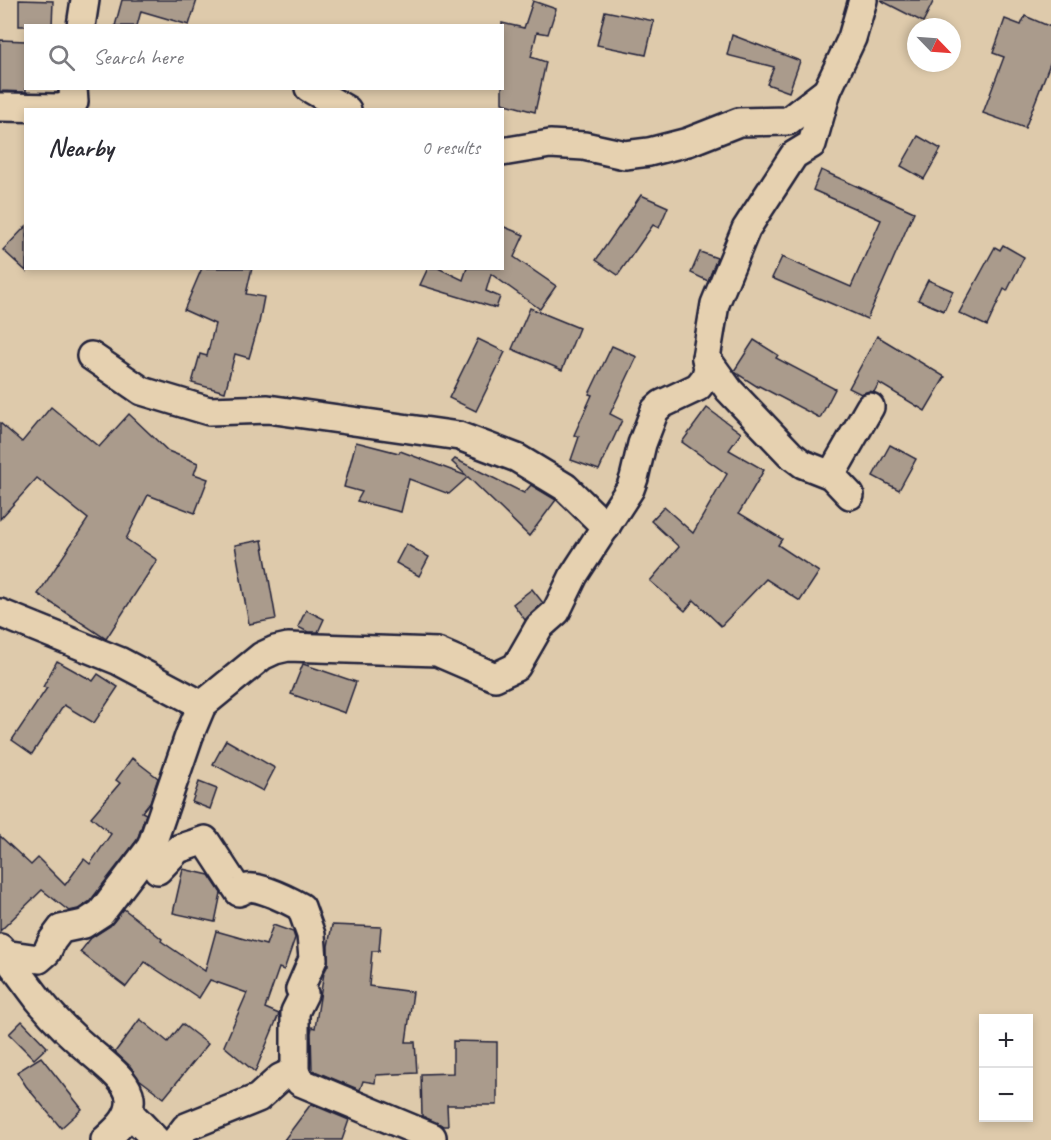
<!DOCTYPE html>
<meta charset="utf-8">
<style>
body{margin:0;font-family:Caveat,sans-serif;background:#f2f2f3;color:#2b2b33}
.controls{position:absolute;right:18px;bottom:18px;display:grid;overflow:hidden;border-radius:0px;box-shadow:0 3px 9px #0003}
.controls button{width:54px;height:54px;display:grid;place-items:center;padding:0;border:0;border-bottom:2px solid #e1e1e2;background:#fff;color:#2b2b33;font:30px sans-serif}
.compass{position:absolute;left:907px;top:18px;width:54px;height:54px;border-radius:50%;background:#fff;box-shadow:0 3px 9px #0003;rotate:115deg}
.list{margin:0;padding:0;list-style:none}
h2{display:flex;justify-content:space-between;align-items:center;height:78px;margin:0;padding:0 24px;font-size:26px}
h2 small{font-size:20px;font-weight:400;color:#7c7c81}
.icon{flex:none;width:33px;height:33px;fill:none;stroke:currentColor;stroke-width:2;stroke-linecap:round;stroke-linejoin:round}
.map{position:relative;flex:none;width:1051px;height:1140px;overflow:hidden}
.search{position:absolute;background:#fff;box-shadow:0 3px 9px #0003;left:24px;top:24px;width:480px;height:66px;display:flex;align-items:center;gap:15px;box-sizing:border-box;padding:0 21px;border-radius:0px;color:#7c7c81;font-size:22px}
.panel{position:absolute;background:#fff;box-shadow:0 3px 9px #0003;left:24px;top:108px;width:480px;height:162px;border-radius:0px}
.map>svg:first-child{display:block}
.building{fill:#aa9b8c;stroke:#22223b;stroke-width:1.5}
.lines{fill:none;stroke-linecap:round;stroke-linejoin:round}
.street-casing{stroke:#22223b;stroke-width:32}
.street{stroke:#e6d1b0;stroke-width:27}
</style>
<div class="map">
<svg width="1051" height="1140" viewBox="0 0 1051 1140">
<rect width="100%" height="100%" fill="#decaab"/>
<filter id="ink" filterUnits="userSpaceOnUse"><feTurbulence type="fractalNoise" baseFrequency=".0167" numOctaves="2"/><feDisplacementMap in="SourceGraphic" scale="12" xChannelSelector="R" yChannelSelector="G"/><feConvolveMatrix kernelMatrix="1 2 1 2 8 2 1 2 1" color-interpolation-filters="sRGB"/></filter>
<g filter="url(#ink)">
<g class="building">
<path d="M19,0L53,1L52,26H19Z"/>
<path d="M122,0H197L189,25L141,11L137,26H115Z"/>
<path d="M880,0H934L923,22Z"/>
<path d="M533,1L556,9L548,34L537,32L531,57L546,62L535,112L502,103V23L524,28Z"/>
<path d="M605,11L654,21L646,55L597,45Z"/>
<path d="M1025,16L1051,27V61L1025,128L983,113L1004,57L993,53L1005,19L1021,25Z"/>
<path d="M732,35L800,61L789,92L767,84L774,67L727,55Z"/>
<path d="M0,40L26,41V92L0,91Z"/>
<path d="M918,136L941,149L924,179L901,166Z"/>
<path d="M821,170L914,212L867,319L772,278L782,257L851,287L881,220L813,190Z"/>
<path d="M641,195L668,207L659,228L653,225L618,275L596,260Z"/>
<path d="M26,226V271L3,250Z"/>
<path d="M502,226L524,235L514,257L556,286L540,309L491,274L486,291L500,297L496,308L420,285L428,268H438L463,280L467,268H502Z"/>
<path d="M1003,245L1024,257L1007,291L1004,289L987,326L959,313L995,247L1000,250Z"/>
<path d="M700,252L717,258L708,281L691,273Z"/>
<path d="M202,268H252L246,294L264,297L259,323L249,358L235,354L225,392L192,383L200,354L207,356L215,324L184,310Z"/>
<path d="M928,280L953,291L944,311L918,300Z"/>
<path d="M530,308L579,328L562,370L512,349Z"/>
<path d="M877,336L945,377L925,411L879,383L874,392L869,391L861,394L849,388Z"/>
<path d="M478,339L505,352L476,411L449,398Z"/>
<path d="M754,340L778,355L776,358L835,389L820,418L759,386L758,387L736,373L734,371Z"/>
<path d="M612,346L637,357L610,414L622,420L599,470L571,460L579,437L574,435L592,395L589,394Z"/>
<path d="M51,407L99,447L129,414L168,451L198,463L194,474L208,479L195,513L148,495L126,539L157,560L106,639L38,594L88,519L37,478L0,519V423L22,442Z"/>
<path d="M707,408L741,433L729,450L764,470L739,513L782,539L778,545L819,572L800,601L766,579L721,626L694,600L685,611L650,581L679,547L651,521L664,507L693,533L727,474L682,442Z"/>
<path d="M356,442L399,453L400,451L467,476L452,462L455,459L524,493L531,485L556,500L529,536L468,477L449,494L409,479L401,512L357,501L362,492L344,487Z"/>
<path d="M890,445L916,459L899,490L873,476Z"/>
<path d="M262,540L276,619L249,624L235,545Z"/>
<path d="M406,544L429,557L419,576L396,563Z"/>
<path d="M532,589L543,603L525,620L513,604Z"/>
<path d="M306,610L324,619L318,632H308L298,627Z"/>
<path d="M57,661L93,681L98,674L118,687L94,723L64,705L32,754L12,740L47,688L43,687Z"/>
<path d="M303,664L356,682L345,713L291,694Z"/>
<path d="M226,740L275,768L263,791L213,764Z"/>
<path d="M132,758L158,778L150,802L142,812L146,814L137,840L90,901L78,909L69,911L42,890L0,931V836L31,865L38,858L65,885L84,859L90,864L111,834L91,817L120,783L116,780Z"/>
<path d="M199,782L217,789L210,809L192,802Z"/>
<path d="M183,869L209,875L221,893L215,922L173,913Z"/>
<path d="M124,909L162,939L161,941L205,971L216,931L266,945L273,925L293,932L295,938L284,970L279,968L265,1008L279,1014L255,1072L224,1046L247,993L210,980L199,998L145,962L126,987L80,952L91,938L110,926Z"/>
<path d="M332,925L381,927L379,951H372L369,986L413,992L406,1042H415L417,1073L376,1075L375,1083L363,1081L360,1090L312,1070L311,1033L312,1027L315,1028L324,973L328,965V946Z"/>
<path d="M140,1019L168,1042L182,1024L208,1044L164,1098L139,1079L130,1066L115,1052Z"/>
<path d="M22,1021L47,1047L34,1059L9,1034Z"/>
<path d="M453,1041L497,1042V1105H447L448,1126H443L422,1116L421,1074L453,1073Z"/>
<path d="M41,1057L82,1109L61,1128L26,1086L17,1072Z"/>
<path d="M311,1104L349,1120L342,1140H284Z"/>
</g>
<g class="lines">
<g class="street-casing">
<g id="street">
<path d="M81,26L85,0"/>
<path d="M309,88L347,110"/>
<path d="M0,107L61,108L74,102L73,88"/>
<path d="M502,152L550,144L584,146L625,155L649,152L688,142L739,122L788,121L827,91"/>
<path d="M91,356L142,391L209,411L268,409L459,436L517,458L565,487L606,527"/>
<path d="M706,358L729,390L791,455L803,464L831,475L850,495"/>
<path d="M831,475L870,407"/>
<path d="M0,613L119,661L202,705"/>
<path d="M151,847L158,870L178,849L205,840L239,892C240,892 246,888 247,888C259,885 290,901 301,907L311,935L313,959L300,989L304,994L295,1012V1071L300,1082L432,1137"/>
<path d="M0,948C13,965 26,983 39,1000C56,1021 78,1042 99,1059C110,1069 128,1082 130,1098C132,1117 117,1129 105,1140"/>
<path d="M4,954L39,959L47,952L52,941L61,929L84,924L101,913L151,847L189,736L202,705L262,656L275,650L288,647L437,652L495,677L516,667L539,627L556,612L574,575L630,489L634,478L642,444L655,410L662,404L698,387L705,378L708,369L706,358L715,304L746,229L794,155L812,144L827,91L852,38L863,0"/>
<path d="M129,1112L156,1140"/>
<path d="M176,1140L186,1127L258,1098L280,1078L295,1071"/>
</g>
</g>
<use href="#street" class="street"/>
</g>
</g>
</svg>
<div class="controls">
<button>+</button>
<button>−</button>
</div>
<svg class="compass" viewBox="-18 -18 36 36"><path d="M0-13l5 13h-10z" fill="#e53935"/><path d="M0 13l5-13h-10z" fill="#7c7c81"/></svg>
<div class="search"><svg class="icon" aria-label="search" viewBox="0 0 24 24"><circle cx="10" cy="10" r="6"/><path d="M15 15l6 6"/></svg>Search here</div>
<section class="panel">
<h2>Nearby<small>0 results</small></h2>
<ul class="list">
</ul>
</section>
</div>
